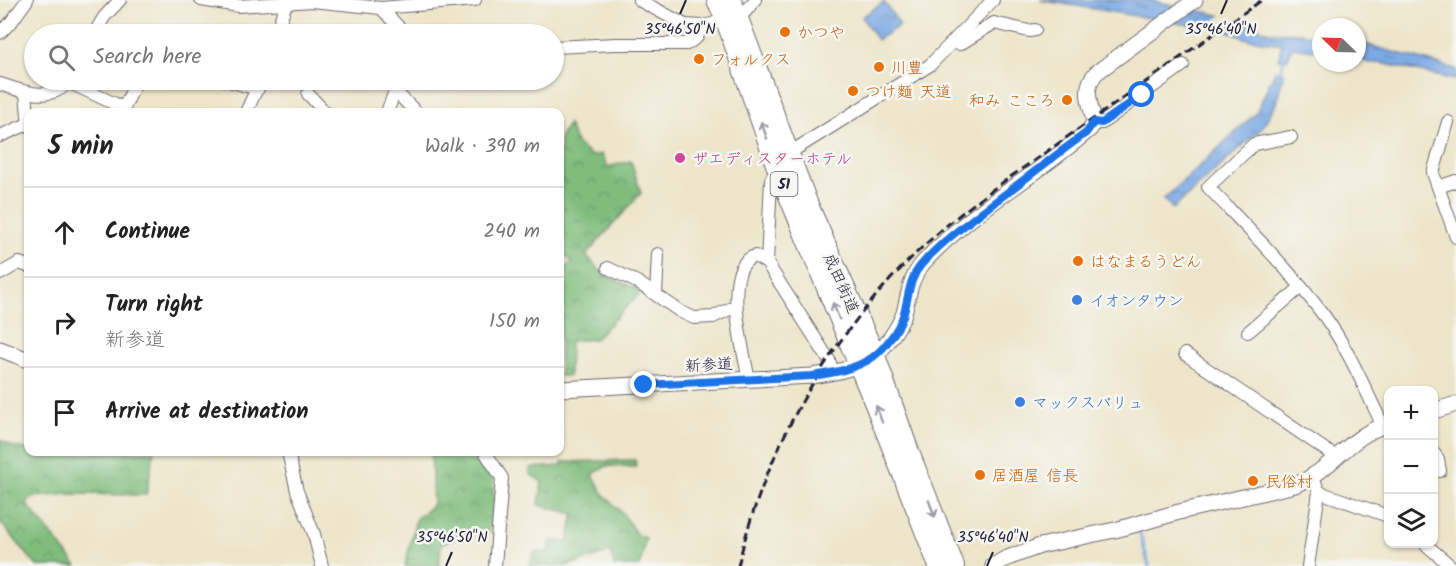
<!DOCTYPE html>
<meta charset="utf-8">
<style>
body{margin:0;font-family:Kalam,"Klee One",sans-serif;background:#f6f6f6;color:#222}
.controls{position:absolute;right:18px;bottom:18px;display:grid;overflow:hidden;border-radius:12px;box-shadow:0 2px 4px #0004}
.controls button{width:54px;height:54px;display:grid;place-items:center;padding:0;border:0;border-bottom:2px solid #e0e0e0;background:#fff;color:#222;font:30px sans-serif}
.compass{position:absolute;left:1312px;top:18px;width:54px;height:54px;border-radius:50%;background:#fff;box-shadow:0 2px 4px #0004;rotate:293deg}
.stop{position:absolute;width:18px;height:18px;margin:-14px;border:4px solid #1a73e8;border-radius:50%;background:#fff}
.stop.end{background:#1a73e8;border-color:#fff;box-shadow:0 2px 6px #0008}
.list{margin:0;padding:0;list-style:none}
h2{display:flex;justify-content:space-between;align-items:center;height:78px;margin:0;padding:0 24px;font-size:26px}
h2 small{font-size:20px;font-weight:400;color:#767676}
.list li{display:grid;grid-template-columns:39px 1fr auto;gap:18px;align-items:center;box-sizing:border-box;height:90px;padding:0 24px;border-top:2px solid #e0e0e0}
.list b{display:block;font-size:22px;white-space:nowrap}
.list p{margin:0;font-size:20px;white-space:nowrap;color:#767676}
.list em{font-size:20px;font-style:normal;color:#767676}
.icon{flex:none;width:33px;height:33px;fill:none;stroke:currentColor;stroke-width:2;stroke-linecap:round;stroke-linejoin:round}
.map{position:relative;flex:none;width:1456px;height:566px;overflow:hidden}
.search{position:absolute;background:#fff;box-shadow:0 2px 4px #0004;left:24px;top:24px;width:540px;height:66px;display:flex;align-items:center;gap:15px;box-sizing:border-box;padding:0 21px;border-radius:33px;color:#767676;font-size:22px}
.panel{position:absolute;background:#fff;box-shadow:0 2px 4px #0004;left:24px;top:108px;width:540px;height:348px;border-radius:12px}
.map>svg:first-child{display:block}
.forest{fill:url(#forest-crowns);stroke:#51705c;stroke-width:1.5}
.water{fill:url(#water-ripples);stroke:#4e6690;stroke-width:1.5}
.pier{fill:#ede5c9}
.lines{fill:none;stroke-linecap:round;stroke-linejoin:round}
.stream{stroke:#7aa9e4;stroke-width:3}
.minor-casing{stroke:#69666d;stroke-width:14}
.tertiary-casing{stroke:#69666d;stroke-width:17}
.trunk-casing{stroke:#69666d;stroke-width:22}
.minor{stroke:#fff;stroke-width:12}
.tertiary{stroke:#fff;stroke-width:15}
.trunk{stroke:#fff;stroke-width:20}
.rail{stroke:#22223b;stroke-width:3;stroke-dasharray:9 4.5;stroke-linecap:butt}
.oneway{stroke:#9c9ca7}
.route{stroke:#1a73e8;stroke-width:8}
.ticks{fill:none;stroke:#22223b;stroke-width:2}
.food-dot{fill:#e8710a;stroke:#f6f6f2;stroke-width:2}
.hotel-dot{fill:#d1479c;stroke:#f6f6f2;stroke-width:2}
.shop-dot{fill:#3f7fe0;stroke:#f6f6f2;stroke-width:2}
.labels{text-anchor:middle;stroke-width:5;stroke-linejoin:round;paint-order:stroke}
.shield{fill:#f6f6f2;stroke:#626272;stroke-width:1.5}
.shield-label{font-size:15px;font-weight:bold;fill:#22223b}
.food-label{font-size:16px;fill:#c56008;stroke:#f6f6f2;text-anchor:start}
.hotel-label{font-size:16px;fill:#b23c85;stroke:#f6f6f2;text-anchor:start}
.street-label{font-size:16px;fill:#22223b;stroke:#f6f6f2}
.shop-label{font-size:16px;fill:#366cbe;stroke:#f6f6f2;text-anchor:start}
.ticks-label{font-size:15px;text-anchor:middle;fill:#22223b;stroke:#f6f6f2;stroke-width:5;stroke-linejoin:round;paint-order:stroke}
</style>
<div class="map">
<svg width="1456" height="566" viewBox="0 0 1456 566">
<defs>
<pattern id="forest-crowns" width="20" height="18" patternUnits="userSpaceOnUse" patternTransform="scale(1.5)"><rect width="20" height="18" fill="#80bd7d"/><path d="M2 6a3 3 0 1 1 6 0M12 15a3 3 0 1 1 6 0" fill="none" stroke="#689968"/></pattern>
<pattern id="water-ripples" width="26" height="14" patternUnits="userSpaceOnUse" patternTransform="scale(1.5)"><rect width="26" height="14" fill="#7aa9e4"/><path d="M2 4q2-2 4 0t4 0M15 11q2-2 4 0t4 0" fill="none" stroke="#6489ba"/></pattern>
</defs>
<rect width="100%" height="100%" fill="#f6f6f2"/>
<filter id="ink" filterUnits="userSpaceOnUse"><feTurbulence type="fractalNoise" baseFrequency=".0167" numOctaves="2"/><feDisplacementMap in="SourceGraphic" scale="12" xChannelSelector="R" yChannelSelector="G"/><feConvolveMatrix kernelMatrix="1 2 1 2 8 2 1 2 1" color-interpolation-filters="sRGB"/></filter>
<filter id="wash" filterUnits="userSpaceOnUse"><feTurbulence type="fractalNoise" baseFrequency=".008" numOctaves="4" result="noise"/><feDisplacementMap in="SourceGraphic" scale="24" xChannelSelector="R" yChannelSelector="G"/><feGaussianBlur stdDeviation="1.35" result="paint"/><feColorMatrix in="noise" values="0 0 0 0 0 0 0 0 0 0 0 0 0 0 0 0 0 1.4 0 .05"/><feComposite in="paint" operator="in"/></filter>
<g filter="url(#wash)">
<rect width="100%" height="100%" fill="#ede5c9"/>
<g class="forest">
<path d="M568,124L576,143L591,156L601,154L608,167L631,161L641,193L586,255L604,275L642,291L595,339L570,341L569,376H560V272L572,262L560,250V137Z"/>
<path d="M0,440L14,447L28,449V452L84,454L90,452H154L146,495L74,494L33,497L26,503L77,566H37L0,522Z"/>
<path d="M431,452H474L492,472L494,501L488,534L460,535L441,544L439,566H405L416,519L433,505Z"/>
<path d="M635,460L636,467L607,466L593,474L603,494L623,514L637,535L646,538L640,566H614L611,552L566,566H530L534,552H548L551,541L568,542L574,514L539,505L542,482L530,474V468L562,466V462Z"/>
</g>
<g class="water">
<path d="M1040,0H1149L1241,20L1268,32L1300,33L1321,37V51L1292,47L1287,60L1278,59L1282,44L1244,38L1228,31Z"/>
<path d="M884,2L900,25L877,40L862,17Z"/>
<path d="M1357,42L1456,69V80L1381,63H1369L1357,58Z"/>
<path d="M1275,71L1284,73L1276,103L1262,128L1173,209L1164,199L1256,113Z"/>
</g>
<path class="pier" d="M1225,13L1243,18L1221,32L1202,29Z"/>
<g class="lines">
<g class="stream">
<path d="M1279,75L1284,58"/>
<path d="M1139,530L1149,566"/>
</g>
</g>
</g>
<g filter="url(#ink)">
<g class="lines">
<g class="minor-casing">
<g id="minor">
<path d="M201,0L239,6L312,1L381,8L475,0"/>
<path d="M639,0L685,25L702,26L712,24L745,12L755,0"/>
<path d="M381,8L405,34"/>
<path d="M0,33L12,21L27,0"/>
<path d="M94,34L104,17L120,0"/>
<path d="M276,34L286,3"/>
<path d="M953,43L960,44L994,23L1029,31L1035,30"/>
<path d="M554,47L616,44H687L697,37L702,26"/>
<path d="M225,80L258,89"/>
<path d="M68,82L124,108L137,80"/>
<path d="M0,84C24,92 52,103 70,80"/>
<path d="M395,91L416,112"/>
<path d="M26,92L28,117"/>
<path d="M308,94L325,112"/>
<path d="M246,112L261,80"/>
<path d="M387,112L395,91L407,80"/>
<path d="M1094,122L1102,123L1183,65"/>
<path d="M1448,122L1433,173L1456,237"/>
<path d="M0,136L28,124"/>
<path d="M1291,137L1254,144L1208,187C1248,229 1290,270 1325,317C1349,350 1365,389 1383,426"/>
<path d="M1438,187L1456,181"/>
<path d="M767,263L771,180L777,167L794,150L930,65L993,0"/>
<path d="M608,268L637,282L681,312L694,318L713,317L736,306"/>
<path d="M0,274L19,263L28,266"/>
<path d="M656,294L658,254"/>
<path d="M1248,332L1301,287"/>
<path d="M1185,354L1336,457"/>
<path d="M749,380C744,353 720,266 755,256L767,263L829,360L833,373"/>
<path d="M288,452L297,491L314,534L322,566"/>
<path d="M485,452L502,478L495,566"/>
<path d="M1434,453L1438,459L1440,471"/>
<path d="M1319,492L1388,516"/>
<path d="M1425,544L1451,566"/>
<path d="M1308,566L1319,492L1313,477"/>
</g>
</g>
<g class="tertiary-casing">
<g id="tertiary">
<path d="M0,349L28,360"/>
<path d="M560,389L812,376C833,373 855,369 873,357C884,349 900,326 904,313C909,294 910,278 923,263C971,210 1037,176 1090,129L1094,122C1091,104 1082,89 1096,73L1195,0"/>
<path d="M1434,411L1456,404"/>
<path d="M993,566L1005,559L1040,546L1119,529L1179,512L1295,485C1333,470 1348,436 1388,424"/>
</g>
</g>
<g class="trunk-casing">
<g id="trunk">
<path d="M717,0L726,20L777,167L875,404L939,566"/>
<path d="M731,0L808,205L875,356L910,455L954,566"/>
</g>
</g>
<use href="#minor" class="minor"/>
<use href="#tertiary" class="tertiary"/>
<use href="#trunk" class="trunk"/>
<path class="rail" d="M738,566C768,438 840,319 938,233C980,196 1027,166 1073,133C1136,89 1199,44 1262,0"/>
</g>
<defs><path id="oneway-shaft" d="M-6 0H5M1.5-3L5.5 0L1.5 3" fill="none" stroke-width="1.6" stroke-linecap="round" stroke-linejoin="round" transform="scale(1.5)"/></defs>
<g class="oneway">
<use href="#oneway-shaft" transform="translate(764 130) rotate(-109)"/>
<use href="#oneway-shaft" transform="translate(836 311) rotate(-112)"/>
<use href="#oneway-shaft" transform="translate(879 414) rotate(-110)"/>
<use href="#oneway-shaft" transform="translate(932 509) rotate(69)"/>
</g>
</g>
<g class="lines" filter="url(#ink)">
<path class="route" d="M644,385L812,376C833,373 856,369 873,357C885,348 898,330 903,316C909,298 908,280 921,265C940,243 965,225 987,208C1020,183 1053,157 1086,133L1094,122L1102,123L1142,95"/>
</g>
<path class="ticks" d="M680,14L686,0M1221,14L1227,0M446,566L452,552M987,566L993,552"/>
<g class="food-dot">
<circle cx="785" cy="32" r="6"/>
<circle cx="699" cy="59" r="6"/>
<circle cx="879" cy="67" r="6"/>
<circle cx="853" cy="91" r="6"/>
<circle cx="1067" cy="100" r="6"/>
<circle cx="1078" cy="261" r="6"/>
<circle cx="980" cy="475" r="6"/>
<circle cx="1253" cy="481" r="6"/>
</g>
<circle class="hotel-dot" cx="680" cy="158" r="6"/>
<g class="shop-dot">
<circle cx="1077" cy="300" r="6"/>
<circle cx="1020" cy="402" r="6"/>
</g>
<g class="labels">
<rect class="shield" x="770.5" y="172" width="27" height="24" rx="4.5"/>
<g class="shield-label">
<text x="784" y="189">51</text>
</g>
<g class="food-label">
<text x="797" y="38">かつや</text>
<text x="711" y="65">フォルクス</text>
<text x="891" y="73">川豊</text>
<text x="865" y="97">つけ麵 天道</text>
<text x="1055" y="106" text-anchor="end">和み こころ</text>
<text x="1090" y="267">はなまるうどん</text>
<text x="992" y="481">居酒屋 信長</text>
<text x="1265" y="487">民俗村</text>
</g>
<g class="hotel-label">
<text x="692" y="164">ザエディスターホテル</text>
</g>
<g class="street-label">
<text transform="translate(842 283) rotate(66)" y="6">成田街道</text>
<text transform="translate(709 364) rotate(-3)" y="6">新参道</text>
</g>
<g class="shop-label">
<text x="1089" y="306">イオンタウン</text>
<text x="1032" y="408">マックスバリュ</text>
</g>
</g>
<g class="ticks-label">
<text x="680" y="34">35°46'50"N</text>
<text x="1221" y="34">35°46'40"N</text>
<text x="452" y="542">35°46'50"N</text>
<text x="993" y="542">35°46'40"N</text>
</g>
</svg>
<div class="controls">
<button>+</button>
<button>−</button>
<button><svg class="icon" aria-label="layers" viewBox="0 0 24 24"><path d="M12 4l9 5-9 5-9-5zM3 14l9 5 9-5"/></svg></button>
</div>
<svg class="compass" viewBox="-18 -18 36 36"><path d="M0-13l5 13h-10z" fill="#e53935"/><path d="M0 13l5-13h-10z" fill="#767676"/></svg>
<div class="stop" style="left:1142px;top:95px"></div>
<div class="stop end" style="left:644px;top:385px"></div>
<div class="search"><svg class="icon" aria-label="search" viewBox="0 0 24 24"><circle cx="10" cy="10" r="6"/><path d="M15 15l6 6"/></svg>Search here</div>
<section class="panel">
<h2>5 min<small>Walk · 390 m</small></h2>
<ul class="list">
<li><svg class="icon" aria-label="ahead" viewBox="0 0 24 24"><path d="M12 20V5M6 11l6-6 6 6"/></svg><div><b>Continue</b></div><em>240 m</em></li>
<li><svg class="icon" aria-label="right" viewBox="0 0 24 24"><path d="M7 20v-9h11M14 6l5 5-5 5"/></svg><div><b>Turn right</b><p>新参道</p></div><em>150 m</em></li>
<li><svg class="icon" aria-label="arrive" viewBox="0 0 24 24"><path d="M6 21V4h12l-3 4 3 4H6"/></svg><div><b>Arrive at destination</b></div></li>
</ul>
</section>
</div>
